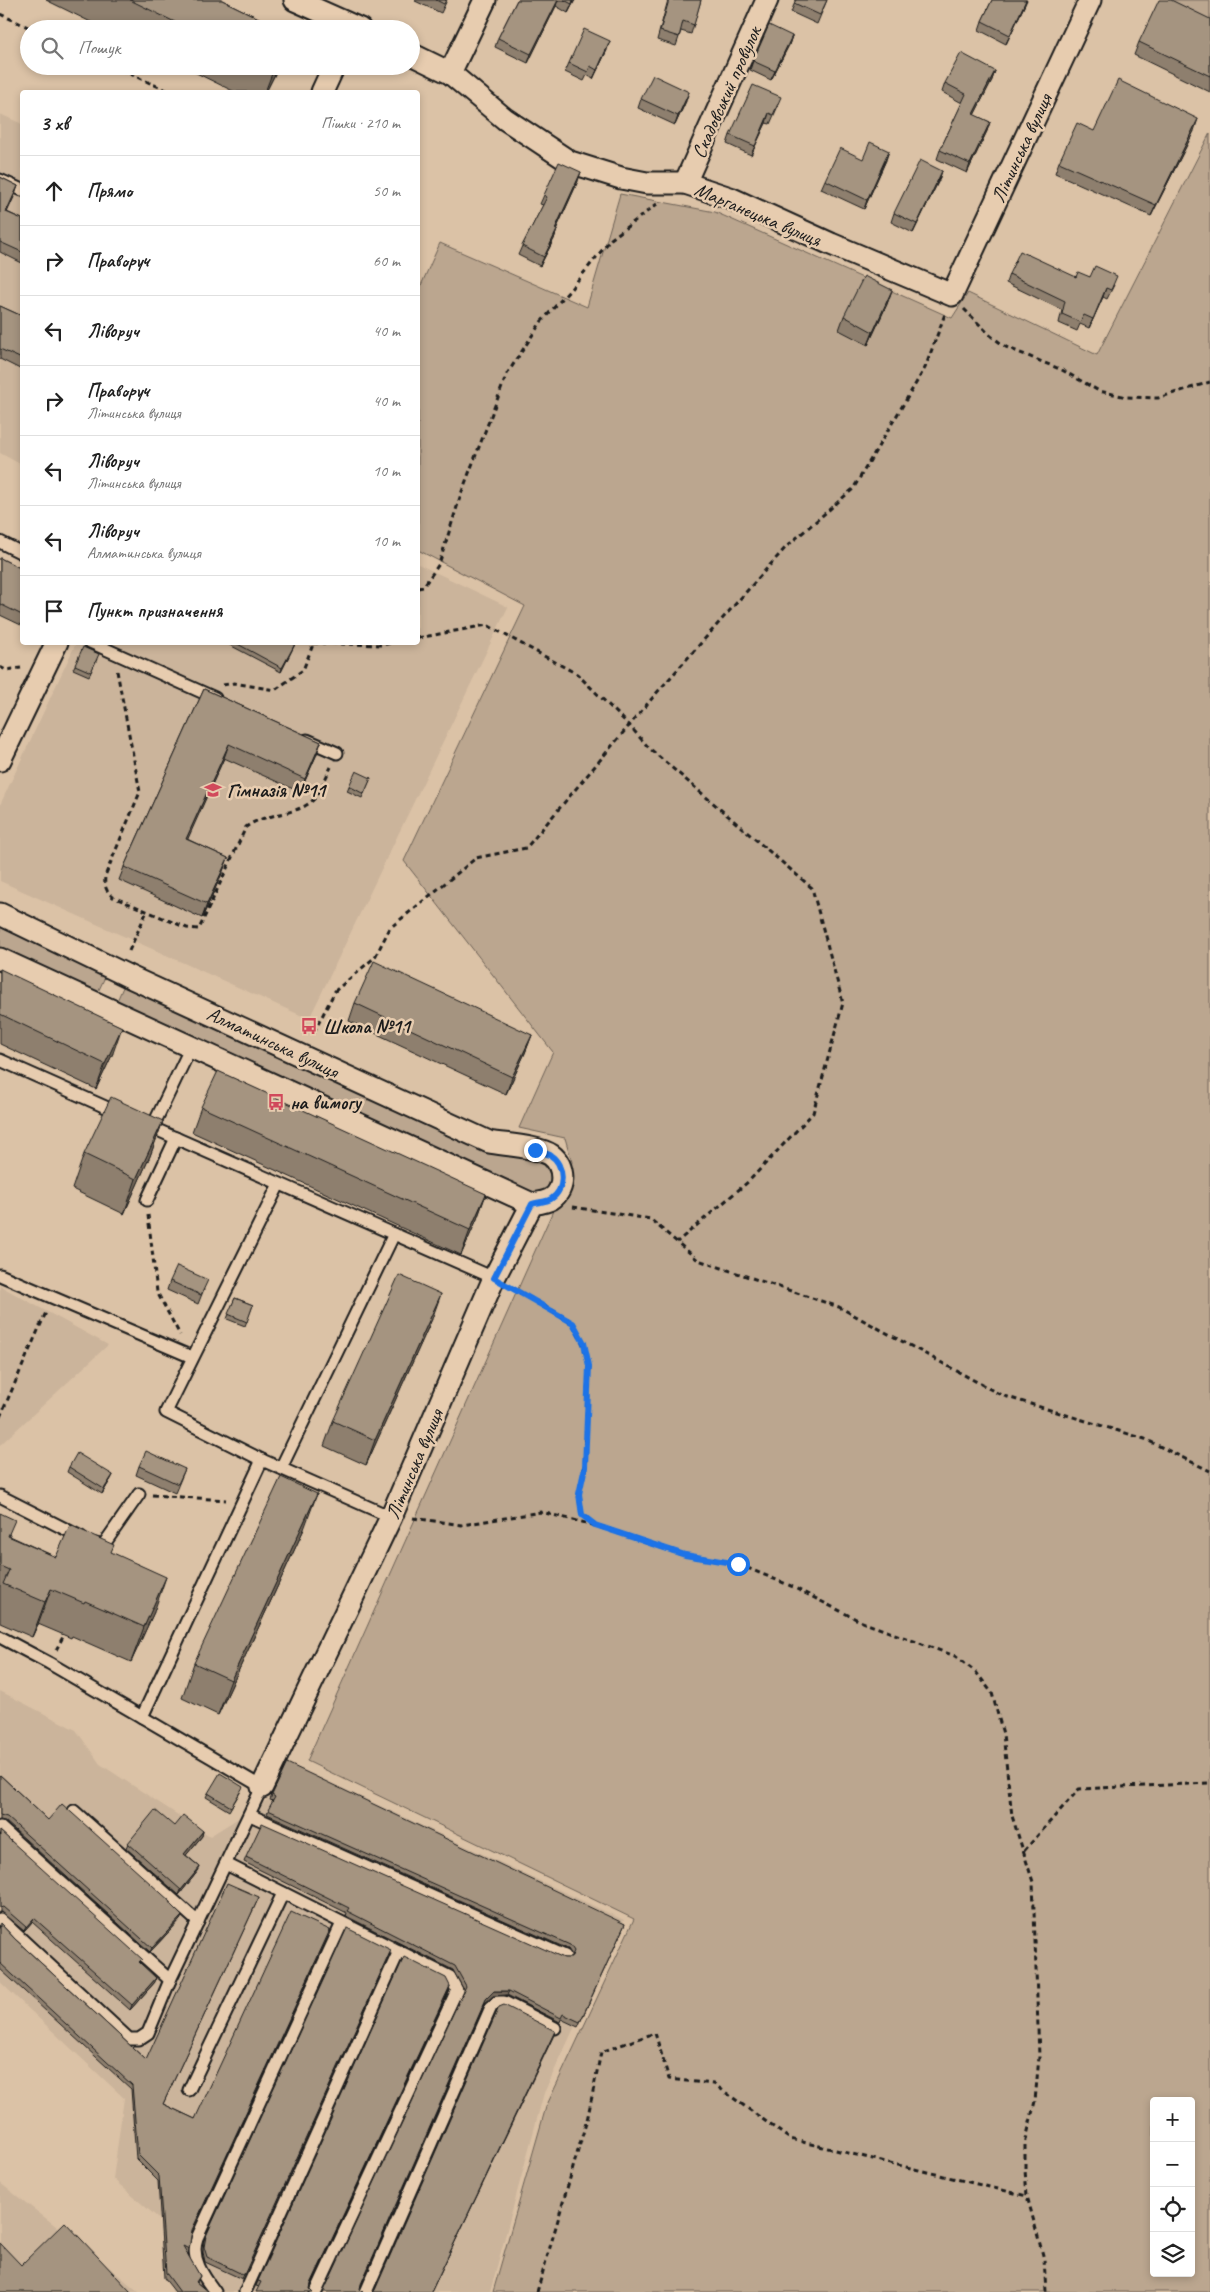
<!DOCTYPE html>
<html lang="uk">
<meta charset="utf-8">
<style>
body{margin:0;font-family:Caveat,sans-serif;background:#f6f6f6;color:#222}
.controls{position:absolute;right:15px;bottom:15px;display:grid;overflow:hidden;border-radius:5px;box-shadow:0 2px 8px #0003}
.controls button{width:45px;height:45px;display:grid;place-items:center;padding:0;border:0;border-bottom:1px solid #e0e0e0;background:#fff;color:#222;font:25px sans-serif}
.stop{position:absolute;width:15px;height:15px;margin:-11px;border:4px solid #1a73e8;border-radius:50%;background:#fff}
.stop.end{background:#1a73e8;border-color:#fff;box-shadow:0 1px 5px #0008}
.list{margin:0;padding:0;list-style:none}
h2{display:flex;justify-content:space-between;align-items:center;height:65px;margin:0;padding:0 20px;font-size:21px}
h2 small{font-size:16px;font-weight:400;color:#767676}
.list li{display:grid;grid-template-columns:32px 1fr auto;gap:15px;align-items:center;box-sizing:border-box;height:70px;padding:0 20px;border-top:1px solid #e0e0e0}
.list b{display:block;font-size:19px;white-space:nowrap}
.list p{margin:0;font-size:16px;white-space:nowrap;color:#767676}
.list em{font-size:16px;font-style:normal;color:#767676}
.icon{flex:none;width:28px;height:28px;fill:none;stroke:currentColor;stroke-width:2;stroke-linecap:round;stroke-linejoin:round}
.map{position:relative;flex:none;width:1210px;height:2292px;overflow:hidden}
.search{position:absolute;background:#fff;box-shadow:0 2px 8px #0003;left:20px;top:20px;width:400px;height:55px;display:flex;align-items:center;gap:12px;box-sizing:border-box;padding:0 18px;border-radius:28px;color:#767676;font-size:19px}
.panel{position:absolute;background:#fff;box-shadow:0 2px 8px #0003;left:20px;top:90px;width:400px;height:555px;border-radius:5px}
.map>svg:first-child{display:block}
.built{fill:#cbb49b}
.green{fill:#bba68f;stroke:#6c6156;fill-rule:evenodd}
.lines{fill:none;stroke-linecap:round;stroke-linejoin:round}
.lane-casing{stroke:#1c1c1c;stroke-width:15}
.street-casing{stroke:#1c1c1c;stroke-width:25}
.path{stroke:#1c1c1c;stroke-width:3;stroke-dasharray:5 4;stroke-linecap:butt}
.lane{stroke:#e7ccaf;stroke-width:11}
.street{stroke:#e7ccaf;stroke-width:21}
.wall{fill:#8e7f6e;stroke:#1c1c1c}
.shaded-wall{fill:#74685a;stroke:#1c1c1c}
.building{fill:#a59480;stroke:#1c1c1c}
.route{stroke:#1a73e8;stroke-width:6}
.labels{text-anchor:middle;stroke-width:5;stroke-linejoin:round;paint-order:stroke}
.street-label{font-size:20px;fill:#1c1c1c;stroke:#e7ccaf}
.poi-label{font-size:20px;font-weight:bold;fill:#1c1c1c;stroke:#e7ccaf;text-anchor:start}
</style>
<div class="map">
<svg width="1210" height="2292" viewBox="0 0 1210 2292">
<rect width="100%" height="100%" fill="#dbc2a6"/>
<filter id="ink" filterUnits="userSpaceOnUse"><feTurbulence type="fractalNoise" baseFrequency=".02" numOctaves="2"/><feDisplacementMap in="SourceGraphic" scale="10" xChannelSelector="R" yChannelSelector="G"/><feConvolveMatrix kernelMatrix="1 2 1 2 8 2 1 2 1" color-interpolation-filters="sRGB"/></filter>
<g filter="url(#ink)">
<g class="built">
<path d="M0,114L22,124V465L0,453Z"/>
<path d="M418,564L508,607L309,1019L0,881V805L76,643L418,642Z"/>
<path d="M0,1286L108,1345L0,1445Z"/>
<path d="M0,1691L76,1730L100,1764L210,1836L310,1773L624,1920L544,2093L490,2292H172L178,2235L113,2179L124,2098L0,1982Z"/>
<path d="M0,2183L100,2260L139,2292H0Z"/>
</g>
<g class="green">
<path d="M1168,0H1210V23Z"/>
<path d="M1210,133V2292H493L546,2107L634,1919L307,1761L556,1204L565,1191L572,1162L565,1138L519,1128L553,1052L404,861L525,606L418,550V292L440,243L587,307L620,194L715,212L952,318L968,293L1097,355ZM1154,2101H1191V2273H1154Z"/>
<path d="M0,927L105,977L97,994L0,948Z"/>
<path d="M124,985L531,1156L544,1165L553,1178L547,1191L537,1193L527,1190L116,1003Z"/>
</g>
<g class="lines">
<g class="lane-casing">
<g id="lane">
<path d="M0,180L22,190"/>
<path d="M0,542L22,553"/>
<path d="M90,642L215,698"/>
<path d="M307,740L337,753"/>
<path d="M0,1060L119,1113"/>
<path d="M146,1125L494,1278"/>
<path d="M152,1128L191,1047"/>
<path d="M147,1200L176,1138"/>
<path d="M0,1275L192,1357"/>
<path d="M262,1460L391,1517"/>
<path d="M281,1468L394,1234"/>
<path d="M0,1496L81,1537"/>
<path d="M96,1544L102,1547L139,1494"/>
<path d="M0,1637L49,1663L142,1717"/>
<path d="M74,1811L198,1922"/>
<path d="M250,1815L565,1956"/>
<path d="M0,1827L170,1980"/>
<path d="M226,1864L450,1977L457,1990L316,2292"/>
<path d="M0,1919L129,2039H139L148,2033L170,1980L262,1787L142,1717L262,1460L166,1412L279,1184"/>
<path d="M189,2090L283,1893"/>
<path d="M215,2292C203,2276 190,2258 197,2238L342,1923"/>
<path d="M245,2292L399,1951"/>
<path d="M366,2292L491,2007L497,2002H504L555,2028"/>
</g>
</g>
<g class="street-casing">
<g id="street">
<path d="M295,0L360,29"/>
<path d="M411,54L450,73L505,119L570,162L621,178L647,183H685L730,198L831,244L952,295L1090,0"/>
<path d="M450,73L485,0"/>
<path d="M322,92L334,66"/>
<path d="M685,183L767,0"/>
<path d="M0,760L57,642"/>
<path d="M0,914L130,977L489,1142C505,1145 537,1146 551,1155C565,1165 566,1190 551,1199C546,1202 538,1203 532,1204L494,1278L391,1517L262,1787"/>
<path d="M0,959L532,1204"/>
</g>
</g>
<g class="path">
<path d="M0,14L32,29"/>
<path d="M113,66L170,92"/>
<path d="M964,309L991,336L1006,347L1062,370L1099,391L1127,397L1158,398L1210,382"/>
<path d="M418,588L423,587L439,564L461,494L507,374L541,322L570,290L611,239L657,204"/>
<path d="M418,638L487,625L577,674L629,725L649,748L812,888L843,1003L813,1113L749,1181L677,1242"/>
<path d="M313,643L382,645L395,642"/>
<path d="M0,667L6,670L21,668"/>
<path d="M117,671L140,792L105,876C104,886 106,891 113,897L187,928L199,929L246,827C265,812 299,816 314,799C321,790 326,777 331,767"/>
<path d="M223,685L234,683L275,690L303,670L314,642"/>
<path d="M129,951L147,911"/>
<path d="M314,1032L335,991L375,957L390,928L476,858L526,848L654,696L786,547L853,489L925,368L945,314"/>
<path d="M573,1207L650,1219L698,1260L839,1307L1001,1395L1145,1439L1210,1471"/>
<path d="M148,1215L157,1292L180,1335"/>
<path d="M512,1288L573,1323L583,1343L589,1366L585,1467L579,1494L582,1515L595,1525L685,1555L738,1564L791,1586L862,1622L955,1656L976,1672L992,1693L1003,1734L1012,1816L1033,1882L1039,2057L1035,2101L1025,2144V2170L1027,2196L1044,2259L1046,2292"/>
<path d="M0,1417L47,1310"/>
<path d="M152,1495L226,1500"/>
<path d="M413,1518L462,1525L541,1512L594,1525"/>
<path d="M56,1650L64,1635"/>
<path d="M1024,1851L1079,1789L1210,1783"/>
<path d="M537,2292L588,2116L601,2052L655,2033L669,2079L714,2084L790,2139L1027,2196"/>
</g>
<use href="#lane" class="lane"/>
<use href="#street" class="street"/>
</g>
<g class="wall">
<path d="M46,0H222L281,29H105Z"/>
<path d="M416,0H447L441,13L415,1Z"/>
<path d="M517,0H575L568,13L556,6L528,63L495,47L498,38Z"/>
<path d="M668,0H701L691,34L681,31L676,46L657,40Z"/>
<path d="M796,0H827L817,24L791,12Z"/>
<path d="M992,0H1027L1006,44L979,30L982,21Z"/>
<path d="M1210,19V92L1134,55L1139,42Z"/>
<path d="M792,36L789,45L771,80L750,70L753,61Z"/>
<path d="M607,50L593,79L587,75L584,81L565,72L569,63Z"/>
<path d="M182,66H279L266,92H235Z"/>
<path d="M995,71L992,80L974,115L990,122L987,131L967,173L937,159L940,150L962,103L942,92L945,83Z"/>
<path d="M641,99L686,101L675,125L638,108Z"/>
<path d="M778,106L770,124L766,123L751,155L727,144L730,135Z"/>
<path d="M1094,131H1194L1151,216L1055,173L1059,162Z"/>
<path d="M863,159L886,160L864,209L821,189L825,180Z"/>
<path d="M942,171L939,180L913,233L891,222L894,213Z"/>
<path d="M0,177L18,186L7,212L22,219V263L0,252Z"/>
<path d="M578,181L556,230H557L554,239L540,266L518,255L522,246L543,205L540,204L544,195Z"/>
<path d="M1009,274L1090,277L1114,285L1107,299L1103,297L1089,328L1080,324L1077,331L1059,323L1062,310L1006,283Z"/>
<path d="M892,290L887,304L868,345L839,330L844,316Z"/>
<path d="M0,306L22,316V370L0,359Z"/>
<path d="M0,558L22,569V623L21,625L0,615Z"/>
<path d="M224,642H296L281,672Z"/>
<path d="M97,659L89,676L73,669L75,665Z"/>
<path d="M204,689L321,742L316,756L300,792L224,758L187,839L228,858L223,871L202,918L119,880L124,867Z"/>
<path d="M371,778L362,798L347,791L349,786Z"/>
<path d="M0,969L113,1053L96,1089L0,1044Z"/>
<path d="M355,1003L532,1035L525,1053L506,1094L349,1021Z"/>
<path d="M201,1107L486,1194L477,1219L461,1255L192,1132Z"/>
<path d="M163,1121L150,1156L124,1214L72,1189L84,1154Z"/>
<path d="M170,1281L204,1289L198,1304L167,1290Z"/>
<path d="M235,1298L253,1305L245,1326L227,1319Z"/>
<path d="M432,1319L366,1465L324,1446L333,1421Z"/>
<path d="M139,1466L185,1469L175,1493L136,1475Z"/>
<path d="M69,1467L113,1475L111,1479L102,1494L67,1472Z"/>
<path d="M0,1513L10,1536L56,1557L111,1552L154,1612L131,1662L72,1636L71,1638L38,1624L32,1637L0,1623Z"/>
<path d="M304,1529L218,1715L182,1698L194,1663Z"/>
<path d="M0,1775L48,1820L170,1905L182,1916L180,1920L150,1952L5,1821L0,1820Z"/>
<path d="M241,1791L229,1811L206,1797L208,1793Z"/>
<path d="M272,1795L625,1924L578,2027L561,2019L560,2022L507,1995L493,1996L484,2004L361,2285L360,2289L324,2291L464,1990L453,1970L346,1916L347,1913L244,1862L246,1857L564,1958H571L572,1955L568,1949L267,1814L273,1801L270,1800Z"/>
<path d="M174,1826L203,1831L202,1836L186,1855L200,1867L198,1871L179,1895L126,1848L128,1843Z"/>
<path d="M0,1831L140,1963L155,1982L130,2010L32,1922L24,1931L1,1912H0Z"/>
<path d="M259,1897L163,2104L195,2119L330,1930L192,2232L189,2249L188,2254H187L200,2276L197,2282L208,2292H175L164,2278L158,2181L136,2159L131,2089L0,1969V1923L15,1939L146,2060Z"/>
<path d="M391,1950L242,2279L205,2262L203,2252L204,2240L206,2236Z"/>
<path d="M449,1990L311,2286L259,2287L256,2286L258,2281Z"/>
</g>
<g class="shaded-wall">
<path d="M558,0L556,6L528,63L531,54Z"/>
<path d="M573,0H575L568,13L572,4Z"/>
<path d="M1026,0L1025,4L1006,44L1010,35Z"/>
<path d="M792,36L789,45L771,80L775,71Z"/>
<path d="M610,41L607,50L593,79L597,70Z"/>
<path d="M275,66H279L266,92H265Z"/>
<path d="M995,71L992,80L970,123L973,114Z"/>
<path d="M689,92L686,101L675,125L678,116Z"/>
<path d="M769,113L766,123L751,155L755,146Z"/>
<path d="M1198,119L1194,131L1151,216L1156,205Z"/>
<path d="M990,122L987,131L967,173L970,164Z"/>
<path d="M889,151L886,160L864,209L867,200Z"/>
<path d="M942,171L939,180L913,233L917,224Z"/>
<path d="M581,172L578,181L552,238L555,229Z"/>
<path d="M18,186L15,195L3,221L6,212Z"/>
<path d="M557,230L554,239L540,266L544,257Z"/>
<path d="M1106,288L1103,297L1089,328L1093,319Z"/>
<path d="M892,290L887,304L868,345L873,332Z"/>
<path d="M296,642L281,672L282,668Z"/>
<path d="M321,742L316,756L300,792L305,779Z"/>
<path d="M229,744L224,758L182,852L186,839Z"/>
<path d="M228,858L223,871L202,918L207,904Z"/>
<path d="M122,1027L113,1053L96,1089L105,1064Z"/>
<path d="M532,1035L525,1053L506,1094L512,1077Z"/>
<path d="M163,1121L150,1156L124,1214L136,1179Z"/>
<path d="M486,1194L477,1219L461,1255L470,1230Z"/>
<path d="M441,1294L432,1319L366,1465L375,1440Z"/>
<path d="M113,1475L111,1479L102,1494L104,1489Z"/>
<path d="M317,1494L304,1529L218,1715L231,1680Z"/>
<path d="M166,1577L154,1612L131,1662L144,1627Z"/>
<path d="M51,1589L38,1624L32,1637L45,1602Z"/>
<path d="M203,1831L202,1836L183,1859L184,1854Z"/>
<path d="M200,1867L198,1871L179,1895L181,1890Z"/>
<path d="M182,1916L180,1920L150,1952L152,1948Z"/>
<path d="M34,1918L32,1922L24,1931L26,1927Z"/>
<path d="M156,1978L155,1982L130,2010L132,2005Z"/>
<path d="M450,1986L449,1990L309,2289L311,2284Z"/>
<path d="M494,1991H509L507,1995L493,1996L484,2004L486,1999Z"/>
<path d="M555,2031L554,2035L431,2292Z"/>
</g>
<g class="building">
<path d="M130,0H222L281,29H189Z"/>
<path d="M436,0H446L444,4Z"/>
<path d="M517,0H558L531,54L498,38Z"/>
<path d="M564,0H573L572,4Z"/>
<path d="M669,0H701L694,25L683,21L679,37L660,31Z"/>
<path d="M796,0H827L820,15L794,3Z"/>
<path d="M992,0H1026L1010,35L982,21Z"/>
<path d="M1159,0H1171L1210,19V76L1139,42Z"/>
<path d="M769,25L792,36L775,71L753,61Z"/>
<path d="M584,29L610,41L597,70L590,66L588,72L569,63Z"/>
<path d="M961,53L995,71L973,114L990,122L970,164L940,150L966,94L945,83Z"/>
<path d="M266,66H275L273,70Z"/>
<path d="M653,75L689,92L678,116L641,99Z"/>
<path d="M1118,80L1198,119L1156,205L1059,162L1077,123L1094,131Z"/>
<path d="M753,85L781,97L773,115L769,113L755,146L730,135Z"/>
<path d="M870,142L889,151L867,200L825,180L840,148L863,159Z"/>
<path d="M920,160L942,171L917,224L894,213Z"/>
<path d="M559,162L581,172L555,229L557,230L544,257L522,246L547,197L544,195Z"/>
<path d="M0,177L18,186L6,212L22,219V252L0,242Z"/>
<path d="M1020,251L1076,277L1078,272L1090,277L1095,266L1117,276L1111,290L1106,288L1093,319L1084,315L1080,322L1062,314L1065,301L1009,274Z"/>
<path d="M864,276L892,290L873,332L844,316Z"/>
<path d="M0,306L22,316V359L0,349Z"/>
<path d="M0,558L22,569V615L0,604Z"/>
<path d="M234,642H296L282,668Z"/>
<path d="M83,647L99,654L91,672L75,665Z"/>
<path d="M204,689L321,742L305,779L229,744L186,839L228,858L207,904L124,867Z"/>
<path d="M356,771L371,778L364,794L349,786Z"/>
<path d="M374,961L532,1035L512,1077L355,1003Z"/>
<path d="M0,969L122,1027L105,1064L0,1014Z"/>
<path d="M218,1071L486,1194L470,1230L201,1107Z"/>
<path d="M111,1097L163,1121L136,1179L84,1154Z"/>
<path d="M177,1266L208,1280L201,1295L170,1281Z"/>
<path d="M399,1275L441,1294L375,1440L333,1421Z"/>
<path d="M235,1298L253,1305L247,1322L228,1314Z"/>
<path d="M146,1451L185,1469L178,1484L139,1466Z"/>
<path d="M77,1453L113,1475L104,1489L69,1467Z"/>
<path d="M281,1477L317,1494L231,1680L194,1663Z"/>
<path d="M0,1513L15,1520L8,1536L56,1557L70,1525L114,1545L111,1552L166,1577L144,1627L85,1601L84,1603L51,1589L45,1602L3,1584L9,1570L0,1566Z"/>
<path d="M287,1763L625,1924L580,2022L563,2014L561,2018L509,1991H494L486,1999L361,2284L360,2289L363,2292H323L324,2291L466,1986L455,1966L347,1911L349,1908L246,1857L262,1823L564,1958H571L574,1951L570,1945L268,1810L275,1797L272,1795Z"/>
<path d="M220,1773L243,1787L231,1807L208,1793Z"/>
<path d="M0,1775L48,1820L62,1804L171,1902L170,1904L182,1916L152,1948L7,1817L0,1815Z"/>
<path d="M155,1810L174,1826L183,1815L203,1831L184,1854L200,1867L181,1890L128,1843Z"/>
<path d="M0,1831L142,1959L139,1962L156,1978L132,2005L34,1918L26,1927L3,1907L0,1908Z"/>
<path d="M227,1883L259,1897L163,2104L195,2119L291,1912L330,1930L192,2230L189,2249L183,2246L200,2276L196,2282L208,2292H180L166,2273L159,2176L138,2155L132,2085L0,1963V1923L15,1939L146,2060Z"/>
<path d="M347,1928L391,1950L244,2275L207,2257L204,2247L206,2236Z"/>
<path d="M404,1957L446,1978L450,1986L311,2284L310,2289L313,2292H256L261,2282L258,2281Z"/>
<path d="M504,2005L555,2031L431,2292H373L375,2290L499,2007Z"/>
<path d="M65,2222L131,2292H0V2243L21,2265Z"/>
</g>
</g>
<g class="lines" filter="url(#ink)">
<path class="route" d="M535,1150C540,1152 546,1153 550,1155C565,1164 566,1190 551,1199C546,1202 538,1202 532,1204L494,1278L573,1323L584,1343L589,1366L585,1467L579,1494L582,1515L595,1525L685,1555L738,1564"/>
</g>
<defs>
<g id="school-bare" transform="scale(1.35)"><path d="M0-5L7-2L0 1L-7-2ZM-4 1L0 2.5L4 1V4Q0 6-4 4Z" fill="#d1495b" stroke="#e7ccaf" stroke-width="2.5" paint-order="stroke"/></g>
<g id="bus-bare" transform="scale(1.35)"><path d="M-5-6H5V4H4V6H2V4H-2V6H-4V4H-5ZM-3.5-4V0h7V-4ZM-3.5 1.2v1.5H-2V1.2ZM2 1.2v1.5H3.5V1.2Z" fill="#d1495b" stroke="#e7ccaf" stroke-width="2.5" paint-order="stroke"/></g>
</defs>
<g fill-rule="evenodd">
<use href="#school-bare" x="213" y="790"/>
<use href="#bus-bare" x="309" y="1026"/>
<use href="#bus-bare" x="276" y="1102"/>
</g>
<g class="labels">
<g class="street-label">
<text transform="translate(726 92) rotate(-66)" y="7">Скадовський провулок</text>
<text transform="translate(1021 148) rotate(-65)" y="7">Літинська вулиця</text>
<text transform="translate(758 214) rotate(23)" y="7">Марганецька вулиця</text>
<text transform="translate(273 1042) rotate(25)" y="7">Алматинська вулиця</text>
<text transform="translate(414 1464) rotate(-67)" y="7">Літинська вулиця</text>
</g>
<g class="poi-label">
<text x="227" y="797">Гімназія №11</text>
<text x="323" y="1033">Школа №11</text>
<text x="290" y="1109">на вимогу</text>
</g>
</g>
</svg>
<div class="controls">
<button>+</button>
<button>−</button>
<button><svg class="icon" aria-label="locate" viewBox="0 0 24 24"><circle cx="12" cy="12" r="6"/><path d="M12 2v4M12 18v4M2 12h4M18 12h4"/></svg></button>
<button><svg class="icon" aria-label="layers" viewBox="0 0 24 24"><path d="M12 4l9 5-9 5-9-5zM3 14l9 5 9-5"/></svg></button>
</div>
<div class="stop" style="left:738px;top:1564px"></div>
<div class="stop end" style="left:535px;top:1150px"></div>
<div class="search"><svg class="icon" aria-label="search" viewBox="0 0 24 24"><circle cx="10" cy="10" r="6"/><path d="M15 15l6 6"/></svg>Пошук</div>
<section class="panel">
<h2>3 хв<small>Пішки · 210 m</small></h2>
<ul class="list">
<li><svg class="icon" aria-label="ahead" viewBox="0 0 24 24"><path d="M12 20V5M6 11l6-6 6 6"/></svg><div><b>Прямо</b></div><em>50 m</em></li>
<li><svg class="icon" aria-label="right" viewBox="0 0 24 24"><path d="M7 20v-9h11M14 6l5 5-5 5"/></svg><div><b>Праворуч</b></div><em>60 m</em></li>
<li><svg class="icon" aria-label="left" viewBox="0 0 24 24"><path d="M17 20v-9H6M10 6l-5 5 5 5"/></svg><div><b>Ліворуч</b></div><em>40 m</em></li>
<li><svg class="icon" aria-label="right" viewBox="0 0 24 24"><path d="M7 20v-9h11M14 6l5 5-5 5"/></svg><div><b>Праворуч</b><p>Літинська вулиця</p></div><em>40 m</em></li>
<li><svg class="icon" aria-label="left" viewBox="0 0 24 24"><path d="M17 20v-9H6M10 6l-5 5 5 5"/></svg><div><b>Ліворуч</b><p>Літинська вулиця</p></div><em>10 m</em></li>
<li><svg class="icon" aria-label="left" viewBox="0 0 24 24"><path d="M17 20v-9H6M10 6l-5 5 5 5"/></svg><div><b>Ліворуч</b><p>Алматинська вулиця</p></div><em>10 m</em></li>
<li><svg class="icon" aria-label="arrive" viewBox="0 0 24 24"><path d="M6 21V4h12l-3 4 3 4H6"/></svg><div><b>Пункт призначення</b></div></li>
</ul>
</section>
</div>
